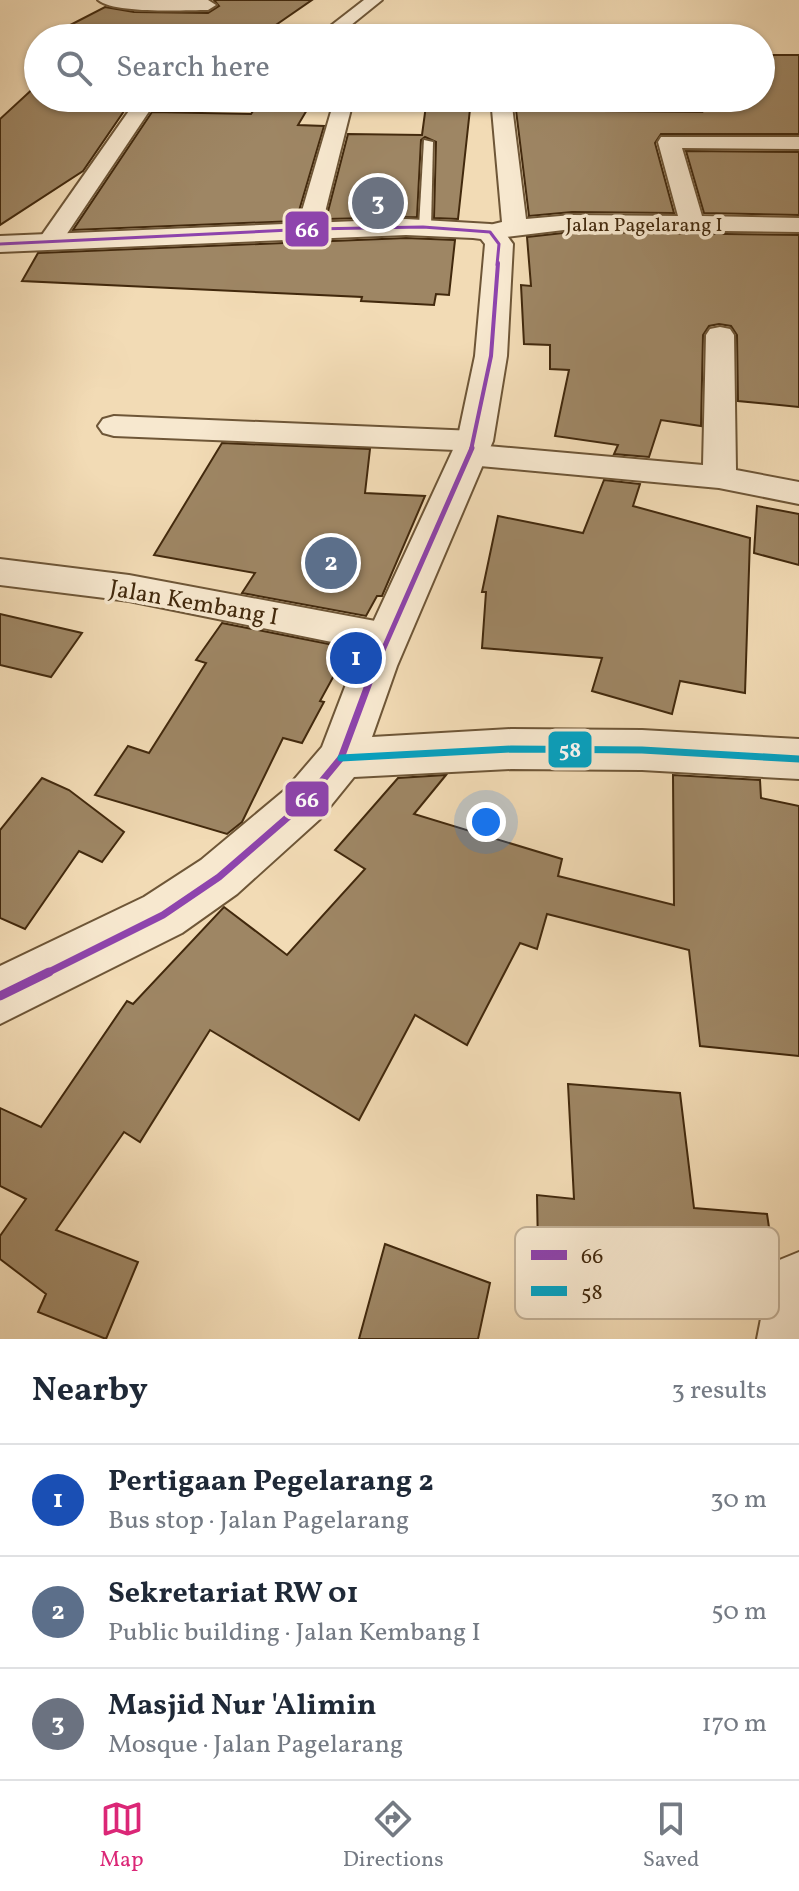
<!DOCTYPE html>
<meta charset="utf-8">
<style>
body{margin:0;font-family:Vollkorn,serif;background:#f6f6f7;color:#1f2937}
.you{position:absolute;left:486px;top:822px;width:28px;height:28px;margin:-20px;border:6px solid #fff;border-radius:50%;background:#1a73e8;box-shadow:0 0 0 12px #1a73e833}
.badge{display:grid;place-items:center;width:52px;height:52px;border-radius:50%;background:#db2777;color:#fff;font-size:26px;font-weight:700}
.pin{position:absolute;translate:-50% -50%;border:4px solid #fff;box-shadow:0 2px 8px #0006}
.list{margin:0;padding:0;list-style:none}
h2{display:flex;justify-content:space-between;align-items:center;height:104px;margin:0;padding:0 32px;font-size:34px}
h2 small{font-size:26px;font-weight:400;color:#747a83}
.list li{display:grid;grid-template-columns:52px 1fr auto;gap:24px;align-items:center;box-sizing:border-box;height:112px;padding:0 32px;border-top:2px solid #e0e1e3}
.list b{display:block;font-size:30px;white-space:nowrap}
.list p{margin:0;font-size:26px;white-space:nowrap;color:#747a83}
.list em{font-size:26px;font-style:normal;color:#747a83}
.icon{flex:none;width:44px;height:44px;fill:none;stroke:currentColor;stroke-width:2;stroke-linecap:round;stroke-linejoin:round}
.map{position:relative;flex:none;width:799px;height:1339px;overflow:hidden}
.search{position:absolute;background:#fff;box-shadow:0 2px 6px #0004;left:24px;right:24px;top:24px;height:88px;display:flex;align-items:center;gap:20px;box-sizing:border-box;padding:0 28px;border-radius:44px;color:#747a83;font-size:30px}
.sheet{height:440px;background:#fff}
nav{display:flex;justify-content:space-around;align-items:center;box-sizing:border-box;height:112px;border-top:2px solid #e0e1e3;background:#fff;font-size:22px;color:#747a83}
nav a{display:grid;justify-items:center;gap:4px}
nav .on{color:#db2777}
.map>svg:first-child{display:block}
.building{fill:#9e8664;stroke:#42290d;stroke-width:2}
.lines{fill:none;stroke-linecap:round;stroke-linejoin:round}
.service-casing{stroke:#6e5637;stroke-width:4}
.minor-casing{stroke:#6e5637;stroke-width:4}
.tertiary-casing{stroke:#6e5637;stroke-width:4}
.service{fill:#f7e8cf;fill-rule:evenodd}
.minor{fill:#f7e8cf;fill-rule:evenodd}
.tertiary{fill:#f7e8cf;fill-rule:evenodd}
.bus-1-far4-casing{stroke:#f7e8cf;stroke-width:6}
.bus-1-far3-casing{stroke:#f7e8cf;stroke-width:8}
.bus-1-far2-casing{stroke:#f7e8cf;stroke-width:10}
.bus-1-far1-casing{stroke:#f7e8cf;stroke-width:13}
.bus-1-casing{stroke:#f7e8cf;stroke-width:15}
.bus-2-casing{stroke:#f7e8cf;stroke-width:13}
.bus-1-far4{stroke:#8e44ad;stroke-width:3}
.bus-1-far3{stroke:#8e44ad;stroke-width:4}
.bus-1-far2{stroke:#8e44ad;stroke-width:5}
.bus-1-far1{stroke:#8e44ad;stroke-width:7}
.bus-1{stroke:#8e44ad;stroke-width:9}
.bus-2{stroke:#03a3c4;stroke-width:7}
.labels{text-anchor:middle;stroke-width:7;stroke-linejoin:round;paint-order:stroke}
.far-street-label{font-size:20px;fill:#42290d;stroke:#f7e8cf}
.street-label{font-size:24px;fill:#42290d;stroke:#f7e8cf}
.key{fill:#f7e8cf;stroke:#c1af95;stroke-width:2}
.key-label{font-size:22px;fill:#42290d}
.line-badge{stroke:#f7e8cf;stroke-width:3}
.badge-label{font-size:22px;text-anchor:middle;font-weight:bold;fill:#fff}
</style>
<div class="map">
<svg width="799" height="1339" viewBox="0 0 799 1339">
<rect width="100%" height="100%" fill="#f2dbb5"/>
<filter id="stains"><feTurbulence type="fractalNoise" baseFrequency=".0025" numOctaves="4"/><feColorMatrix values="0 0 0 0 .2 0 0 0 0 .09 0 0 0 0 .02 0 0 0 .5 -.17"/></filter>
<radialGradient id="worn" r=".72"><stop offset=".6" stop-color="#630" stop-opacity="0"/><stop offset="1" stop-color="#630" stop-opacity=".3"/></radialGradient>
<g class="building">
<path d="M214,0H312L257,38L181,31L175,38H45L105,7L134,12L208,13L219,6Z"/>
<path d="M761,55H799V134H661L655,143L674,213L572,212L529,216L516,110H564L562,102H601L603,111L702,112L696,98H761Z"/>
<path d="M38,84V98H133L83,171L0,225V119Z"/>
<path d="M262,98H314L298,125L324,126L296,221L73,230L152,112L251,114Z"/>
<path d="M427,98H467L465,109H470L458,219L434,218L436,142L425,137L421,140L417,217L326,219L348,134L422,135Z"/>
<path d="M686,151L799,152V215L704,213Z"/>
<path d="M572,232L799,235V407L738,401L737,335L731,326L719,324L709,326L703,335L701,426L661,420L649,457L614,454L618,445L555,436L569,370L550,369V345L524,344L521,285L531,286L527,237Z"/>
<path d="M406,238L455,240L449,295L436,294L434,305L361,301L362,297L22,281L38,253Z"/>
<path d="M222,443L370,449L365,493L425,496L382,596H377L366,616L242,593L255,573L154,555Z"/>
<path d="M604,480L640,484L633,506L750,538L745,693L680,681L672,714L592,691L602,658L482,648L486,592H482L498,516L583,533Z"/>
<path d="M757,506L799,514V565L754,553Z"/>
<path d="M0,614L82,633L51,677L0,665Z"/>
<path d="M222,623L349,648L320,701L324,702L302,743L283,738L242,822L227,834L95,795L128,746L149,753L206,663L196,660Z"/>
<path d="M446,775L414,814L562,859L558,876L674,905L673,775L760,780L761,798L799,806V1056L700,1046L689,950L547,914L537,949L520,943L467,1045L415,1015L359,1120L210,1030L140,1142L124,1132L56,1230L138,1262L106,1339L38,1312L46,1294L0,1259V1236L26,1199L0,1186V1108L41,1127L127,1001L133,1004L224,907L287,955L365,869L335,850L398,778Z"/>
<path d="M42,778L69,790L124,832L102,862L79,851L25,929L0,918V830Z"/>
<path d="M568,1084L680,1093L694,1208L767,1214L774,1261L770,1271L538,1249L537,1195L574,1199Z"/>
<path d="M385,1244L490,1283L478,1339H359Z"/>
</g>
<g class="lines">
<g class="service-casing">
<path id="service" d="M424,140L433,142L431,227L425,231L419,227Z"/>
</g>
<g class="minor-casing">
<g id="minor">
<path d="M98,0H208L216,5L208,10C184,10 115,14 98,0Z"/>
<path d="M364,0H382L335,38H315Z"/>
<path d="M138,98H158L58,247H40L37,242Z"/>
<path d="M335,98H351L353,101L321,228L318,233H300L297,228Z"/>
<path d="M491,98H511L526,219L572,215L678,216L658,142L661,137H799V149L682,148L702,216L799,218V232L572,229L490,239L481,237L478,232L481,227L502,222Z"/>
<path d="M720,327L730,329L734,335L736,470L799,482V504L719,488L469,465L458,462L453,455L456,450L114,436L103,433L98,426L103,419L114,416L475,431L486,434L491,441L487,446L703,465L706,335L710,329Z"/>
<path d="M0,559L129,575L386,623L400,628L405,638L400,648L386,653L129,601L0,585Z"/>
<path d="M799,1252V1339H757L768,1283L777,1261Z"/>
</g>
</g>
<g class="tertiary-casing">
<path id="tertiary" d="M406,219L490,224C502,227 506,234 513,244L507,356L493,441L397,666L372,737L511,729L642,730L799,739V779L642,770L511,769L354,777L320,819L237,894L182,933L0,1024V966L144,897L201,860L286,789L322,747L353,666L457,441L475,356L485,244L481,239L473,238L406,235L0,252V236Z"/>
</g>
<use href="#service" class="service"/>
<use href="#minor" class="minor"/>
<use href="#tertiary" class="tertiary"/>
<g class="bus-1-far4-casing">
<path id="bus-1-far4" d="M0,244L311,229L423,227L490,232L499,244L497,265"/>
</g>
<g class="bus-1-far3-casing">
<path id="bus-1-far3" d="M471,450L491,356L498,263"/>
</g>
<g class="bus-1-far2-casing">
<path id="bus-1-far2" d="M369,682L472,448"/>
</g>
<g class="bus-1-far1-casing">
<path id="bus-1-far1" d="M45,974L163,915L219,877L303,804L341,758L370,680"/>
</g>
<g class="bus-1-casing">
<path id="bus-1" d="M0,996L49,972"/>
</g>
<g class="bus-2-casing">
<path id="bus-2" d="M341,758L511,749L642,750L799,759"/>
</g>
<use href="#bus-1-far4" class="bus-1-far4"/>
<use href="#bus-1-far3" class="bus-1-far3"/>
<use href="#bus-1-far2" class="bus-1-far2"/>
<use href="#bus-1-far1" class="bus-1-far1"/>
<use href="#bus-1" class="bus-1"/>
<use href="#bus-2" class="bus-2"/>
</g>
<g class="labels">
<g class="far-street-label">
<text x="644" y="231">Jalan Pagelarang I</text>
</g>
<g class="street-label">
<text transform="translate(194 602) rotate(10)" y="8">Jalan Kembang I</text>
</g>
</g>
<rect x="515" y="1227" width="264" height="92" rx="12" class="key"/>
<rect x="531" y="1250" width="36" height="10" fill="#8e44ad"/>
<rect x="531" y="1286" width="36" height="10" fill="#03a3c4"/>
<g class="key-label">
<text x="581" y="1263">66</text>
<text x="581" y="1299">58</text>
</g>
<g class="line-badge">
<rect x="284" y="210" width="46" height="38" rx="8" fill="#8e44ad"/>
<rect x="547" y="730" width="46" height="39" rx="8" fill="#03a3c4"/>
<rect x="284" y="780" width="46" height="38" rx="8" fill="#8e44ad"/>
</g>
<g class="badge-label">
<text x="307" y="237">66</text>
<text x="570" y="757">58</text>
<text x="307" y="807">66</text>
</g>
<rect width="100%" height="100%" filter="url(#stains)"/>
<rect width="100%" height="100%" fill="url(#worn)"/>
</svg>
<div class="you"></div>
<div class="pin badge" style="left:356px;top:658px;background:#1a4fb4">1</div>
<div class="pin badge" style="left:331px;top:563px;background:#5c6f8a">2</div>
<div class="pin badge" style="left:378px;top:203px;background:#6b7280">3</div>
<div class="search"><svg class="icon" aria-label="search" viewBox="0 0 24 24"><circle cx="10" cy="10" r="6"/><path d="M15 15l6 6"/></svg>Search here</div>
</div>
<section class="sheet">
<h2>Nearby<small>3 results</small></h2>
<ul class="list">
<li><span class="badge" style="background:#1a4fb4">1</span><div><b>Pertigaan Pegelarang 2</b><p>Bus stop · Jalan Pagelarang</p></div><em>30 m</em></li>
<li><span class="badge" style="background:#5c6f8a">2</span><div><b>Sekretariat RW 01</b><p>Public building · Jalan Kembang I</p></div><em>50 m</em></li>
<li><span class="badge" style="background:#6b7280">3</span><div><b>Masjid Nur 'Alimin</b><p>Mosque · Jalan Pagelarang</p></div><em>170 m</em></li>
</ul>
</section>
<nav>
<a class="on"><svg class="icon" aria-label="map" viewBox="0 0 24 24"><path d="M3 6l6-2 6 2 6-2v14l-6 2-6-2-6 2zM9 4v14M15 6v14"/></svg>Map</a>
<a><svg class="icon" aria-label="directions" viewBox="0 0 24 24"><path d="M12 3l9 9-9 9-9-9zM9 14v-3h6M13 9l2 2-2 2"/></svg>Directions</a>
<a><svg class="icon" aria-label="saved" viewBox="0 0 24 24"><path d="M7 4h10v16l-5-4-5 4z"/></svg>Saved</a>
</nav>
